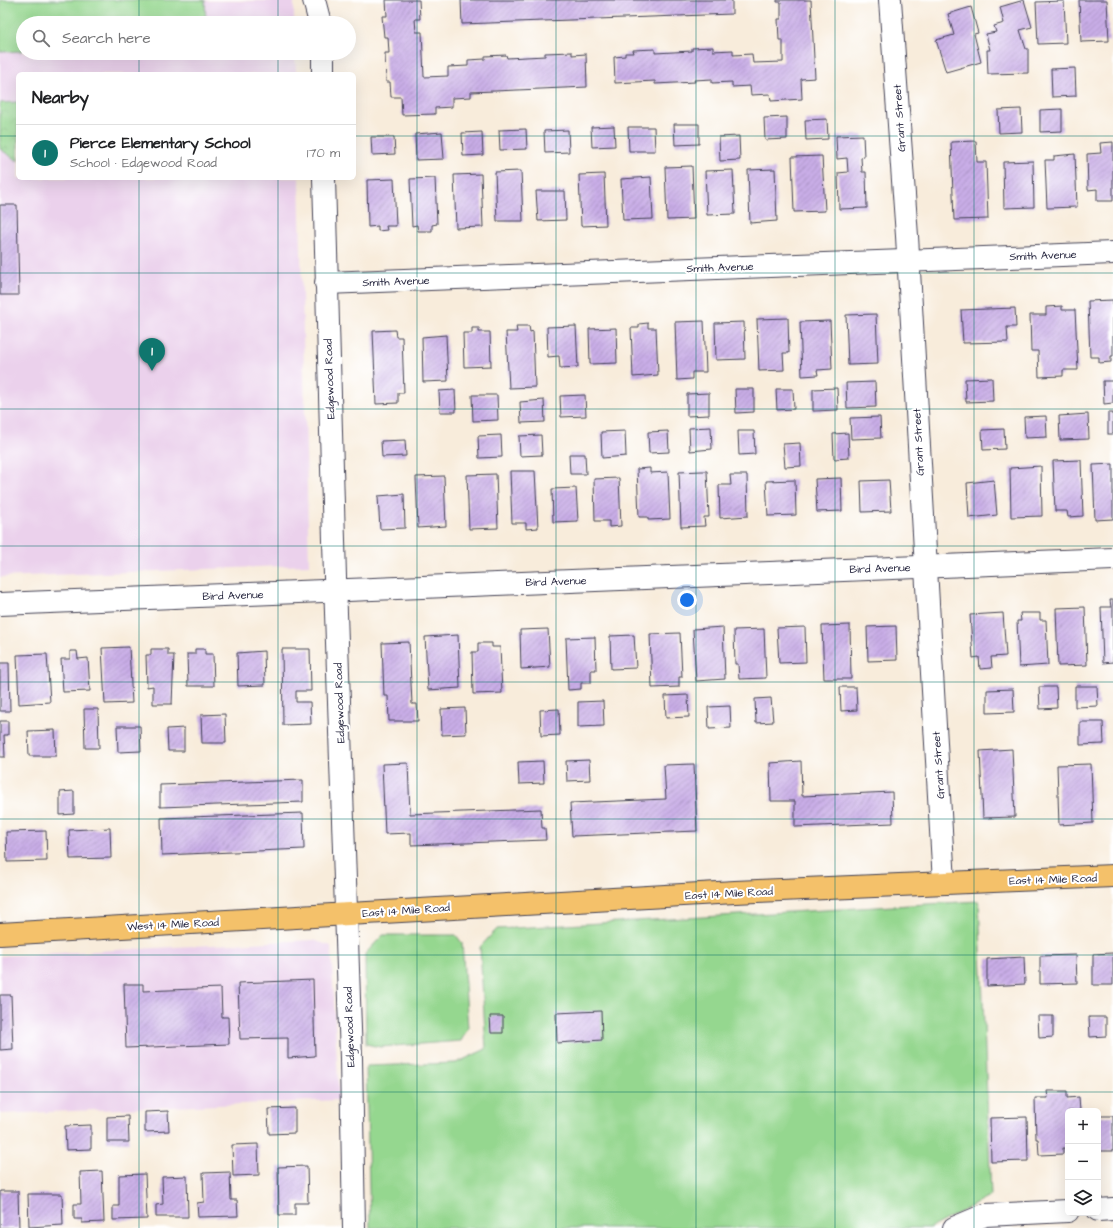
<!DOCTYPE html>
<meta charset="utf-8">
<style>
body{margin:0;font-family:"Architects Daughter",sans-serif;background:#f6f6f6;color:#202124}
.controls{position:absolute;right:12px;bottom:12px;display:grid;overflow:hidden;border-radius:6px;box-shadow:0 4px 16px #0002}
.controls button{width:36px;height:36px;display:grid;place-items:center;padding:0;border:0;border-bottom:1px solid #e0e0e0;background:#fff;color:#202124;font:20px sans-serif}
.you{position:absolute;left:687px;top:600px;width:14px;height:14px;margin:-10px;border:3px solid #fff;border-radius:50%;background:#1a73e8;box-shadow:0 0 0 6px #1a73e833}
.badge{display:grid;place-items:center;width:26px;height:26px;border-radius:50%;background:#0f766e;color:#fff;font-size:13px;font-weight:700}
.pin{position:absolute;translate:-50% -33px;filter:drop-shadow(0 1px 2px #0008)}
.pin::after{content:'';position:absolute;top:21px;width:14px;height:12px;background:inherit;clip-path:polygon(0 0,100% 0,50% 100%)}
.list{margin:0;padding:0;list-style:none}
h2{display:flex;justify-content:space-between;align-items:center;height:52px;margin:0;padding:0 16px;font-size:17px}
h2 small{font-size:13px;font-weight:400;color:#757577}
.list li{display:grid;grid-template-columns:26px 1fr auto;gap:12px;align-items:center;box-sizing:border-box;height:56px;padding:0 16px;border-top:1px solid #e0e0e0}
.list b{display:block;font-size:15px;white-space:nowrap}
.list p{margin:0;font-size:13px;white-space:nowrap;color:#757577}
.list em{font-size:13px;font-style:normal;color:#757577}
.icon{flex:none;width:22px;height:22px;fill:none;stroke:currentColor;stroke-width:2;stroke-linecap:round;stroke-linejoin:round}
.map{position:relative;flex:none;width:1113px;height:1228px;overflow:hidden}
.search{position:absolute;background:#fff;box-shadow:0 4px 16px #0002;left:16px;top:16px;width:340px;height:44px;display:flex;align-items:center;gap:10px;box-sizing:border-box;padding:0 14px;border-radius:22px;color:#757577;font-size:15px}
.panel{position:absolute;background:#fff;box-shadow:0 4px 16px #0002;left:16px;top:72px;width:340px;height:108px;border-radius:6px}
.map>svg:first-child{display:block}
.built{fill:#ebd1ec}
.grass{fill:#95d78f;stroke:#5c7c65}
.park{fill:url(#park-crowns);stroke:#5c7c65}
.building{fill:url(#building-hatch)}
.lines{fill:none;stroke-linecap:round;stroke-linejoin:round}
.minor-casing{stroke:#424053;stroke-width:24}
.major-casing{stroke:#424053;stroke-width:24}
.minor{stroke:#fff;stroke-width:22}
.major{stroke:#f4c16a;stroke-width:22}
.grid{fill:none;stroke:#0f766e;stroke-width:1;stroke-opacity:0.55}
.labels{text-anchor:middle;stroke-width:4;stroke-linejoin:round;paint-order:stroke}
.street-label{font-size:11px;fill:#22223b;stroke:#fff}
</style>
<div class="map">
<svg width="1113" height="1228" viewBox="0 0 1113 1228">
<defs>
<pattern id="park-crowns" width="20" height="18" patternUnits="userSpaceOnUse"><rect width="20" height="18" fill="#95d78f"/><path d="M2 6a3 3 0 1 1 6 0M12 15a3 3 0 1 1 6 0" fill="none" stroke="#80b87c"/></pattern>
<pattern id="building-hatch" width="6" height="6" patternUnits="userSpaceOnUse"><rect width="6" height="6" fill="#c9ade7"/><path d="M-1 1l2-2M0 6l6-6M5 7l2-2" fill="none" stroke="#a38cbc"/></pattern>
</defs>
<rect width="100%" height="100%" fill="#fff"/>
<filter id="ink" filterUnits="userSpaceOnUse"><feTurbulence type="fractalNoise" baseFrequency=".025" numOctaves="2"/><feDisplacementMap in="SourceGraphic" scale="8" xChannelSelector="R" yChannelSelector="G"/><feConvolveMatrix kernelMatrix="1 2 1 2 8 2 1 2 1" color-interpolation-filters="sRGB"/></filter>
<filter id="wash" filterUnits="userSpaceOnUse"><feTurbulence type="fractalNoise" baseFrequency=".012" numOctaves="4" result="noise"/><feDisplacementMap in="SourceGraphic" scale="16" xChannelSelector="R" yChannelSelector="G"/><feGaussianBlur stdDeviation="0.9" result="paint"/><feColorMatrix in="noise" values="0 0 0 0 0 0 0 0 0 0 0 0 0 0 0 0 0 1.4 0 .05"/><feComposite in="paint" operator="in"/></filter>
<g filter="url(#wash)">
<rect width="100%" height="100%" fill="#f8ecdb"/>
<g class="built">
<path d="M0,0L294,1V23H23V53H295L296,74H18V178H299L309,565L0,577Z"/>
<path d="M313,940L331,946L339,1100L0,1114V956Z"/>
</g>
<g class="grass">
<path d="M0,0H205L206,23H23V51L0,52Z"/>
<path d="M979,901L991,1196L930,1228H370L366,1066L456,1063L486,1049L480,947L497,929Z"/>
<path d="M383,935H456L462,943L468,1028L461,1041L380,1047L366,1044L365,954Z"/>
</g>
<path class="park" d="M18,102V161L0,149V103Z"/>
<g id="blocks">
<g class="building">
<path d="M386,0H419L420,19H415L416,32H422L424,77L448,76V67L468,66V60L485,59V56L506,55L507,58L545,56V53L572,52V55L586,54L587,87L471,92V97L452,98V107L435,108V114L402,115L401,97H391L390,82H386L385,53H389L388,37H384L382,16H387Z"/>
<path d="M461,0H732V14L462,24Z"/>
<path d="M777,0H811L815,78L801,79L802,99L771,101L770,94L751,95L750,86L732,87V82L712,83V79L694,80L695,82L655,84V81L615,83L614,57L625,56V53H634L633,50L655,49V53L692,51V48L713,47V51L733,50V55L752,54L753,63L783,62V40H779L778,19H781V2H777Z"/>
<path d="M1024,0L1032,27L1020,30L1026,49H1028V73L988,74L987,50H990L986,34L996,32L994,26L1004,23L1000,7Z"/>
<path d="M1079,0H1107L1109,41L1081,42Z"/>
<path d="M1064,1L1066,43L1038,44L1036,2Z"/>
<path d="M971,7L978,33L974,34L981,62L946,72L936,40L954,35L948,14Z"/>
<path d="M1075,68L1076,96L1052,97L1051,69Z"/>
<path d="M1021,109L1022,132L999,133L998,110Z"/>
<path d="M1062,109V131L1040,132V110Z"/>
<path d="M787,117V139L765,140L764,118Z"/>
<path d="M827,119L828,139L806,140L805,120Z"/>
<path d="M674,124H699V144L675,145Z"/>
<path d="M614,126L615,146L592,147L591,127Z"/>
<path d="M628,127H654L655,151H629Z"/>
<path d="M526,129L527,149L500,150L499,130Z"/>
<path d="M568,130L569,152L545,153L544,131Z"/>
<path d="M442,132L444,159L416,160L415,134Z"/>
<path d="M482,132L483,155L463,156L462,133Z"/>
<path d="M863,135L864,157L861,158L862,172H866L867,208L839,209L838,173L848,172L847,158L837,159L836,136Z"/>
<path d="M739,136L740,160L720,161L719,137Z"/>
<path d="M371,137H394L395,154L372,155Z"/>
<path d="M976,141L977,162H986L988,219L954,220L951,142Z"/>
<path d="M1113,142V201H1097V189L1088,190L1087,154L1101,153L1100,143Z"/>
<path d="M1075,154L1077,207L1047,208L1045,160H1054V156Z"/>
<path d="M822,156L825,211L794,212L792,157Z"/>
<path d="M1033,161L1034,207L1004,208L1003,162Z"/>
<path d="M692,166L694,219L667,220L665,167Z"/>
<path d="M775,169L777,221L750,223L748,170Z"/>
<path d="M733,170L735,214L707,215L705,171Z"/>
<path d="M521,171L523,221H497L495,172Z"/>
<path d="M481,174L483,227L456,228L454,175Z"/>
<path d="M604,174L606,225L581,226L579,175Z"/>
<path d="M651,177L653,219L623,220L621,179Z"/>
<path d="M435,178L437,224L432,225V231H418L417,225L412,226L410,179Z"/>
<path d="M394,179L396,226H386L387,230L378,231V226L368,227L367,180Z"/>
<path d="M536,191H565L566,220L538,221Z"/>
<path d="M0,205H17L19,295H0Z"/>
<path d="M1113,300V356H1111V362L1099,363V357H1090L1088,301Z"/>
<path d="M1062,306V310H1075L1078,370H1063V376L1039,377L1038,351H1031L1030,315H1046V307Z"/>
<path d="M1015,308L1016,327H1007L1008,342L963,343L961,310Z"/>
<path d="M876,314L878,364L848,365L846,315Z"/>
<path d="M788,318L789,353H783L784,370L759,371L757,319Z"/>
<path d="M704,321L706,372H692V379L677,380L675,322Z"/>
<path d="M830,321L832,369L817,370L818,375L802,376L800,322Z"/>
<path d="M744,322L745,359L716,360L715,323Z"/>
<path d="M648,323V328H656L658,375L633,377L631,328H639V324Z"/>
<path d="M516,326H529L530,332L533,331L535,387L509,388L506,332H517Z"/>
<path d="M576,326L578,367L560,368L559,356L548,357L547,327Z"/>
<path d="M472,328H479V332H490L491,366L464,367L463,333H472Z"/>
<path d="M616,328L617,363L590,364L589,329Z"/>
<path d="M395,330L396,337H402L404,393H398V403L376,404L373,331Z"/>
<path d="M446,335L448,381L423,382L422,337Z"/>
<path d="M992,378L993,401L966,402L965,379Z"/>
<path d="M1103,381H1113V403L1104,404Z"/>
<path d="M875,382L876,407L847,408L846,383Z"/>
<path d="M837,388L838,410L813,411V389Z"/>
<path d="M735,389H754V412L736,413Z"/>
<path d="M776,389H793L794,409L777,410Z"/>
<path d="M455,390L456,412H440L439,391Z"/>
<path d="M709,393V415L687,416V394Z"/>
<path d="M472,395H497L498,420L473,421Z"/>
<path d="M585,395L586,416L561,417L560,396Z"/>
<path d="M544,400L545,422L521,423L520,402Z"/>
<rect x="1108" y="413" width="5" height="21"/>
<path d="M1088,414L1089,439L1060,440L1059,416Z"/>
<path d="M1046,416L1047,437L1025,438L1024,417Z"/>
<path d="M880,417L881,438L851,439L850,418Z"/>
<path d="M711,427L712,449L690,451L689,428Z"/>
<path d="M1004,429L1005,449L983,450L982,430Z"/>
<path d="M625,431L626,456L602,458L601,432Z"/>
<path d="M668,431L669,452L649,453L648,432Z"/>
<path d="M738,431H754L755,454L739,455Z"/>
<path d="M848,433L849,458L834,459L833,434Z"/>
<path d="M501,435L502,457L479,458L478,436Z"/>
<path d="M541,435L542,455L520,456L519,436Z"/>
<path d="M405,440L406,456L382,457L381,441Z"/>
<path d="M800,443L801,466L785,467L783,444Z"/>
<path d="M569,454H585L586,474H570Z"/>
<path d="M1081,460L1083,516L1068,517L1067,511H1055L1053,461Z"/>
<path d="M1113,464V519L1095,520L1093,465Z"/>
<path d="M1041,466L1042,516L1011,517L1010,468Z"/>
<path d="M650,468V473L668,472L670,519L648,520V517H639L637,469Z"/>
<path d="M510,471H535L538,528L526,529V523H512Z"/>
<path d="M702,471H707L709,517H704L705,526L681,527L679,472Z"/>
<path d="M496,474L498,528L469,529L467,475Z"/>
<path d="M730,475H747L748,516L720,518L719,485H731Z"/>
<path d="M444,476L446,526L418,528L416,477Z"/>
<path d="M619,478L621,526L609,527V521H595L594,479Z"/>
<path d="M841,478L842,511L817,512L815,479Z"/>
<path d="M795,480L796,515L768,516L766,481Z"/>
<path d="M889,480L891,511L862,512L861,481Z"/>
<path d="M994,480L997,515L969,518L967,483Z"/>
<path d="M576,488L578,521L553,522L552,489Z"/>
<path d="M404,494L405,528L380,529L378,496Z"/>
<path d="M1110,600H1113V662L1103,663L1101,607H1111Z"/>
<path d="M1085,607L1087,665L1058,666L1056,608Z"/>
<path d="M1003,613L1006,656L991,657L992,668L980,669L979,657L973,658L970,615Z"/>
<path d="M1020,613H1040V620H1046L1048,665L1019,667L1017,621H1021Z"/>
<path d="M850,625L851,679H824L822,626Z"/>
<path d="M896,626L897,660L868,661L867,627Z"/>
<path d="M723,627L725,679L696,681L693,629Z"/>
<path d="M805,627L806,662L779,663L777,628Z"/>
<path d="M548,629L550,667L521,669L520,630Z"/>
<path d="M764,629L766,678L739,679L738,664H735L734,630Z"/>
<path d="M680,633L682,677H679V687L652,688L650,634Z"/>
<path d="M458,635L460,688L428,690L425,637Z"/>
<path d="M634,635L636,668L611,669L610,636Z"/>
<path d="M595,637L596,670H591V683H581V689L568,690L566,638Z"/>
<path d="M409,642L412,704H417L418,721H389L388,696H384L382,643Z"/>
<path d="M478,643H492V647H500L502,693L473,694L472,652H478Z"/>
<path d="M129,647L132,703L105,704L102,648Z"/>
<path d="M151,649H168V655H174L172,704H153V686L147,687L146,655H151Z"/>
<path d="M195,649H205V654H213L214,686H188L187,654H195Z"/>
<path d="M282,649H310L311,691H296V702H310L311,724L283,725Z"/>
<path d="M70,651H77L78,659L88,658L90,691L63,692L61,659H70Z"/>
<path d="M264,651L265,685L238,686L237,653Z"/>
<path d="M47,654L50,702L19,704L17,655Z"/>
<path d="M0,663H9L10,711H0Z"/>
<path d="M1075,686H1097L1098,706L1075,707Z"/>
<path d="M840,687H856L857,710L841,711Z"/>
<path d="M1039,687H1056L1057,708L1040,709Z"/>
<path d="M1013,689L1014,712L987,713V690Z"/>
<path d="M688,695L689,717L666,718L665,696Z"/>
<path d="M771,698L773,722L756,723L755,699Z"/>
<path d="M603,701L604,726L578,727V702Z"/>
<path d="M730,706L731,728L709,729L708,707Z"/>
<path d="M465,708L466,734L442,735L441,709Z"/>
<path d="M84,709H98L99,748H85Z"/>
<path d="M559,709L560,735L541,736L540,710Z"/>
<path d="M225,714L226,743H202L201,715Z"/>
<path d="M0,721H8V735H4L5,757H0Z"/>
<path d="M1080,722H1103L1104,744L1080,745Z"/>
<path d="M117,726H140L141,751L118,752Z"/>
<path d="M184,728V751H168L167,729Z"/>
<path d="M55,730L56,756H29L28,731Z"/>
<path d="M1012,749L1015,817L983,818L980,751Z"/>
<path d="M589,760L590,780L567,781L566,761Z"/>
<path d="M543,761L544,783L519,784L518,762Z"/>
<path d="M801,761L802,796L892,792L893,823L795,827V801H771L770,763Z"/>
<path d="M408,763L410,814L541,809L542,828H545L546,840L411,845V833L385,834L382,764Z"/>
<path d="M694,764L697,831L572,836L570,803L666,799L664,765Z"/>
<path d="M1091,764L1093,823L1059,825L1057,765Z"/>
<path d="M303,780V802L160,807V785Z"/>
<path d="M74,791V814L60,815V792Z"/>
<path d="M303,813L304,849L162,855L161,818Z"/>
<path d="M110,828L111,858L70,859L69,830Z"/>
<path d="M46,831L47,861L7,862L6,832Z"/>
<path d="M1113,953V985H1093V954Z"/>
<path d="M1076,955L1077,983L1040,984V956Z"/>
<path d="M1024,957L1025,984L987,986V959Z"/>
<path d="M313,980L315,1056L288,1058V1038L240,1039L238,983Z"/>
<path d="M124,984H143V991L221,988L222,1017H228L229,1044L126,1048Z"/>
<path d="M0,995H11L13,1049L0,1050Z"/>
<path d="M601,1011L602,1040L557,1043L556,1013Z"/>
<path d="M490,1016H503V1033H491Z"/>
<path d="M1038,1016H1053V1037L1039,1038Z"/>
<path d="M1089,1017H1106V1036L1090,1037Z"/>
<path d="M1047,1091H1067V1098L1079,1097L1080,1111H1068V1148H1063V1154L1039,1155L1038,1139H1036L1035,1098H1048Z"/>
<path d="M295,1108V1133L269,1134L268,1109Z"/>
<path d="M168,1111L169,1131L145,1132V1112Z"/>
<path d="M128,1116L129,1142H107V1117Z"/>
<rect x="1098" y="1116" width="15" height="35"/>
<path d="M1027,1117L1028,1161L991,1162L990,1118Z"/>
<path d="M91,1125V1149L66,1150L65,1126Z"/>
<path d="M258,1144L259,1175L233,1176L232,1145Z"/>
<path d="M307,1166L308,1203H295V1215H279L278,1167Z"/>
<path d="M102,1171L104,1222L82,1223V1219H74V1204H81L80,1172Z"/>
<path d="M230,1172L231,1200H237L238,1216L198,1217L197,1203L204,1202L203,1173Z"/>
<path d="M145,1174L147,1219L113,1220V1206H119V1175Z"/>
<path d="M187,1176L188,1217H156V1205L163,1204L162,1177Z"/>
<path d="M0,1191H18L19,1228H0Z"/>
<path d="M28,1194H62L63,1225L29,1227Z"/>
</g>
</g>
</g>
<g filter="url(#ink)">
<use href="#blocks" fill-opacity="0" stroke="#424053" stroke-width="1"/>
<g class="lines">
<g class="minor-casing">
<g id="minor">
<path d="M314,0L320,23"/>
<path d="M890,0L907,236L944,883"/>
<path d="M323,53V74"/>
<path d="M324,178L336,613L351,1058L354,1228"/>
<path d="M326,283L1113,253"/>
<path d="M0,604L1113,559"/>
<path d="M1098,1210L1113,1209"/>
<path d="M954,1228L985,1215L1068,1211"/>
</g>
</g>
<g class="major-casing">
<path id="major" d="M0,934L735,892L1113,876"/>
</g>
<use href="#minor" class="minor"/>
<use href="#major" class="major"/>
</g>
</g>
<path class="grid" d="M139,0V23M278,0V23M417,0V1228M556,0V1228M696,0V1228M835,0V1228M974,0V1228M139,53V74M278,53V74M0,136H18M354,136H1113M139,178V1228M278,178V1228M0,273H1113M0,409H1113M0,546H1113M0,682H1113M0,819H1113M0,955H1113M0,1092H1113"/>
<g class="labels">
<g class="street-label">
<text transform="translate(899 118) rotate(-94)" y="4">Grant Street</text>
<text transform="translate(1043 255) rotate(-2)" y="4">Smith Avenue</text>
<text transform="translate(720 267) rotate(-2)" y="4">Smith Avenue</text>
<text transform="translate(396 281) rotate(-2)" y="4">Smith Avenue</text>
<text transform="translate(329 379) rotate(-92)" y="4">Edgewood Road</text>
<text transform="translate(918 442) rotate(-93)" y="4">Grant Street</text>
<text transform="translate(880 568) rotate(-2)" y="4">Bird Avenue</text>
<text transform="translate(556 581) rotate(-2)" y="4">Bird Avenue</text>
<text transform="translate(233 595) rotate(-2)" y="4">Bird Avenue</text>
<text transform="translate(339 703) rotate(-92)" y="4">Edgewood Road</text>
<text transform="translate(938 765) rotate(-94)" y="4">Grant Street</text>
<text transform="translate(1053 879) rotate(-2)" y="4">East 14 Mile Road</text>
<text transform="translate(729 893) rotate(-3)" y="4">East 14 Mile Road</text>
<text transform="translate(406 910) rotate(-4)" y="4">East 14 Mile Road</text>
<text transform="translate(173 924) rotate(-3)" y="4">West 14 Mile Road</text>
<text transform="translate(349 1027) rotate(-92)" y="4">Edgewood Road</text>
</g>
</g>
</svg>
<div class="controls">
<button>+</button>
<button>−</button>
<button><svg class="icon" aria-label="layers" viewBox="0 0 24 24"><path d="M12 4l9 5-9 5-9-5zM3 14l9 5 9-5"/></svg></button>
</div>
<div class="you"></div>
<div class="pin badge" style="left:152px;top:371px">1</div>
<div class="search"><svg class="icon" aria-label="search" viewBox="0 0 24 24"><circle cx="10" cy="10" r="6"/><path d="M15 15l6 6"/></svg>Search here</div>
<section class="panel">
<h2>Nearby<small></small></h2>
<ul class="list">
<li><span class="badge">1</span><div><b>Pierce Elementary School</b><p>School · Edgewood Road</p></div><em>170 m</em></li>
</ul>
</section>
</div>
